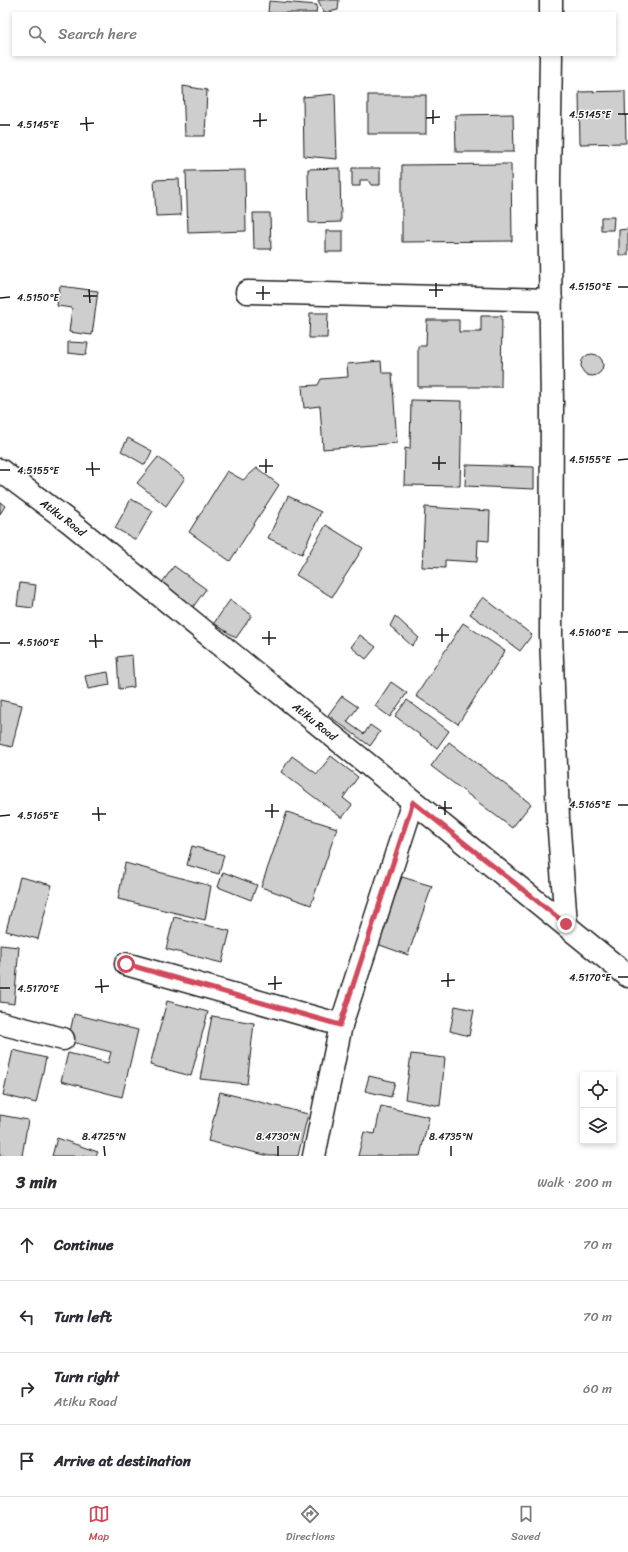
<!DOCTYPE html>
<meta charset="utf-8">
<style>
body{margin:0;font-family:Sriracha,sans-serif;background:#f2f2f3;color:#2b2b33}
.controls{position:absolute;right:12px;bottom:12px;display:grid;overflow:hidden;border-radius:0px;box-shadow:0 2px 6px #0003}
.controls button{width:36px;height:36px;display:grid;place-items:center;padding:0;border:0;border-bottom:1px solid #e1e1e2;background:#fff;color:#2b2b33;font:20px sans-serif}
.stop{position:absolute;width:12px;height:12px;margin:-9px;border:3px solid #d1495b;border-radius:50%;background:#fff}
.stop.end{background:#d1495b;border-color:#fff;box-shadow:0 1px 4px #0008}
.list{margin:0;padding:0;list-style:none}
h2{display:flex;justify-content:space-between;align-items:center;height:52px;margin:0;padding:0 16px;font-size:17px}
h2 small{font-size:13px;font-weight:400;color:#7c7c81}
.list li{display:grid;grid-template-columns:26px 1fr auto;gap:12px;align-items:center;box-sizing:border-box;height:72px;padding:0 16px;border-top:1px solid #e1e1e2}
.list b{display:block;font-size:15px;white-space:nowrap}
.list p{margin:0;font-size:13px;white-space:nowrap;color:#7c7c81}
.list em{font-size:13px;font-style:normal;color:#7c7c81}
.icon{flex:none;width:22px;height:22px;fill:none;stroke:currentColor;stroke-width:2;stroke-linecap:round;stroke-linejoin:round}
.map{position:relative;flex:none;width:628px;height:1156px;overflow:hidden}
.search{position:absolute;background:#fff;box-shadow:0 2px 6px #0003;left:12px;right:12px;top:12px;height:44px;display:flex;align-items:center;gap:10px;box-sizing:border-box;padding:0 14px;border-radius:0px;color:#7c7c81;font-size:15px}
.sheet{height:340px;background:#fff}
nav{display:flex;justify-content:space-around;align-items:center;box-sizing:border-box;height:56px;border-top:1px solid #e1e1e2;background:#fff;font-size:11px;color:#7c7c81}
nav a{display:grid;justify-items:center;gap:2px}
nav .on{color:#d1495b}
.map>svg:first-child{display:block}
.building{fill:#cecece;stroke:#1c1c1c}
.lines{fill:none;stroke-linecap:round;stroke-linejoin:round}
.minor-casing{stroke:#1c1c1c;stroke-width:25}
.minor{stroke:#fff;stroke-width:22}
.route{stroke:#d1495b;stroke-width:5}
.ticks{fill:none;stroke:#1c1c1c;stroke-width:1.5}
.labels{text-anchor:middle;stroke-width:3;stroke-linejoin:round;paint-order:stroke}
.street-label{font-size:11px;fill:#1c1c1c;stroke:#fff}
.ticks-label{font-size:10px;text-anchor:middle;fill:#1c1c1c;stroke:#fff;stroke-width:3;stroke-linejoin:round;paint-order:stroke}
</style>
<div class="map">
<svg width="628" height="1156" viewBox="0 0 628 1156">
<rect width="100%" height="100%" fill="#fff"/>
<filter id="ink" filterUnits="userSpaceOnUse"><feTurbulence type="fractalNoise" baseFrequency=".025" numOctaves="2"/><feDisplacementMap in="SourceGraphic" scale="8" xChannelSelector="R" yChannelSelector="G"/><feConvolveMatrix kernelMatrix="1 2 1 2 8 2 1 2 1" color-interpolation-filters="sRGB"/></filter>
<g filter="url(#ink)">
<g class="building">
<path d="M318,0H339L338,10L324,13Z"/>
<path d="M269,1L317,5L316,13H268Z"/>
<path d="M183,86L207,90L205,136H185Z"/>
<path d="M625,91L626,143L580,144L579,92Z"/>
<path d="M335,94L337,159L304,156L303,97Z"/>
<rect x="368" y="95" width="58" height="39"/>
<path d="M513,114L514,152H456L455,115Z"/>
<path d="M511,164L512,241L402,242V165Z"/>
<path d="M340,168L341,222L309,223L308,169Z"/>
<path d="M352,168H380V185H371L368,180H360V186H352Z"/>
<path d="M245,170L246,231L188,233L186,171Z"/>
<path d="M179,179L181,215L156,216L154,180Z"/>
<path d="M253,213H270L271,249H254Z"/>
<path d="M601,217H614L613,230H601Z"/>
<path d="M628,229V255H619V230Z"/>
<rect x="326" y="231" width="17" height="21"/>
<path d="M60,286L98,291L92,335L69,332L72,308L57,306Z"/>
<path d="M310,313H328L327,338H309Z"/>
<path d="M481,316H502L501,387H418V346H426L427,320H459V332H481Z"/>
<path d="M68,342L88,343L86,355L68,353Z"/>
<circle cx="592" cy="365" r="11"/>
<path d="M381,361L382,373H392L397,443L323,449L320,406L304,408L302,386L318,385L321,379L348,377L347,364Z"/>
<path d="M411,400L462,401L460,486L404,485L405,448L410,449Z"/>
<path d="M128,438L152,451L145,465L121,451Z"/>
<path d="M158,457L185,478L166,506L137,483Z"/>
<path d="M466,465L534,467V489L465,486Z"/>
<path d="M257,468L279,485L230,561L189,532L227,471L243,480Z"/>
<path d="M288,496L321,512L302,554L268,538Z"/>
<path d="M131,499L153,511L136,540L115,528Z"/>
<path d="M0,502L5,506L0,514Z"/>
<path d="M425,507L490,511L489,541L478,540L477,562L445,560V568L422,567Z"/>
<path d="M326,525L363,548L332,597L296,575Z"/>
<path d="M174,566L206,589L193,607L161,584Z"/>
<path d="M20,583L36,585L33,608L17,606Z"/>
<path d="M483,597L532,635L520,651L470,614Z"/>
<path d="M230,600L252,615L236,638L214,623Z"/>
<path d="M395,616L419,638L412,646L390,626Z"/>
<path d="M463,623L505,651L458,724L416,696Z"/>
<path d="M360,635L376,647L366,659L351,647Z"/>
<path d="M132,655L134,687L119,689L117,657Z"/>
<path d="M108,672L110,685L88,689L85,676Z"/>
<path d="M391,682L407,693L390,717L375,706Z"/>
<path d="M342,696L358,707L347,722L364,734L370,725L380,732L370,746L328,715Z"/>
<path d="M0,700L22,705L12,747L0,744Z"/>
<path d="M407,700L449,731L437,748L395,716Z"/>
<path d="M449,742L531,804L512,828L431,766Z"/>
<path d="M292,756L317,774L331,756L358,777L343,798L352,805L342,818L281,772Z"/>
<path d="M287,812L337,828L311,905L261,887Z"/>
<path d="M192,846L224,855L219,874L187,865Z"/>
<path d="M125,863L211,886L205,920L118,899Z"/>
<path d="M223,872L257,885L251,900L218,887Z"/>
<path d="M20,877L52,885L38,939L6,931Z"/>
<path d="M402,877L432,886L408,955L377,944Z"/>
<path d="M174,917L230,931L222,963L166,949Z"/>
<path d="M0,945L19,947L14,1004L0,1002Z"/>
<path d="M167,1001L208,1012L191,1076L150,1065Z"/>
<path d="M455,1006L474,1010L469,1036L450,1031Z"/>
<path d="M74,1014L138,1030L122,1097L61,1081L68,1053L108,1063L111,1052L68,1041Z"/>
<path d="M212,1016L254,1023L247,1084L200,1079Z"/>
<path d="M13,1050L46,1058L36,1103L3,1095Z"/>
<path d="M411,1054L445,1058L440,1106L405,1099Z"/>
<path d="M369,1076L395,1082L391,1097L365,1091Z"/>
<path d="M220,1092L308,1114L298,1156H269L208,1141Z"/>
<path d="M381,1106L429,1117L420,1156H358L364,1132L375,1134Z"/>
<path d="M0,1115L28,1120L22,1156H0Z"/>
<path d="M57,1138L98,1152L96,1156H52Z"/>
</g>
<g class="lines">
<g class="minor-casing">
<g id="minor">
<path d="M551,13V0"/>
<path d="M551,55L549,182L552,405L551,635L558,818L566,924"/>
<path d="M247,292L551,300"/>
<path id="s1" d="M0,470L71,523L628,976"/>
<path d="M126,964L341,1025"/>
<path d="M0,1023L63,1039"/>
<path d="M314,1156L341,1025L413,802"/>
</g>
</g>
<use href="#minor" class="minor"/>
</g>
</g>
<g class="lines" filter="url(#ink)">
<path class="route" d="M126,964L340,1025L413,802L566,924"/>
</g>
<path class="ticks" d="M433,110V124M260,113V127M618,114H628M86,117L87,131M426,118L440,117M253,121L267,120M80,124L94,123M0,125H10M436,283V297M263,286V300M618,287H628M89,289L90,303M429,290H443M256,293H270M83,296H97M0,298L10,297M439,456V470M266,459V473M618,460L628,459M92,462L93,476M432,463H446M259,466H273M86,469H100M0,470H10M442,628V642M269,631V645M618,632H628M95,634L96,648M435,635H449M262,638H276M89,641H103M0,643H10M445,801V815M272,804V818M618,805H628M98,807L99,821M438,808H452M265,811H279M92,814H106M0,816L10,815M448,973V987M275,976V990M618,977H628M101,979L102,993M441,981L455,980M268,984L282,983M95,987L109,986M0,988H10M104,1146L105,1156M278,1146V1156M451,1146V1156"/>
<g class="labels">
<g class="street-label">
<text dy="4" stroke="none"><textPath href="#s1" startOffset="79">Atiku Road</textPath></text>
<text dy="4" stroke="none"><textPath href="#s1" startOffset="403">Atiku Road</textPath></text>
</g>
</g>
<g class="ticks-label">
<text x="590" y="118">4.5145°E</text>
<text x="38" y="128">4.5145°E</text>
<text x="590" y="290">4.5150°E</text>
<text x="38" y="301">4.5150°E</text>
<text x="590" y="463">4.5155°E</text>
<text x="38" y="474">4.5155°E</text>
<text x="590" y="636">4.5160°E</text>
<text x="38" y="646">4.5160°E</text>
<text x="590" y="808">4.5165°E</text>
<text x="38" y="819">4.5165°E</text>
<text x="590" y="981">4.5170°E</text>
<text x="38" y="992">4.5170°E</text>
<text x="104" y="1140">8.4725°N</text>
<text x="278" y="1140">8.4730°N</text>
<text x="451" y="1140">8.4735°N</text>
</g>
</svg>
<div class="controls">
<button><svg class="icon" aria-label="locate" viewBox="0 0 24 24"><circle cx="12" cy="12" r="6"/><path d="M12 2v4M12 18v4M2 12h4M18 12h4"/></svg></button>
<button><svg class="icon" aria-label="layers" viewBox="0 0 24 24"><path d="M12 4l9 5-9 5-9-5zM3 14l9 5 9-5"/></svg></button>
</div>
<div class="stop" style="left:126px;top:964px"></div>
<div class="stop end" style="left:566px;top:924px"></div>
<div class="search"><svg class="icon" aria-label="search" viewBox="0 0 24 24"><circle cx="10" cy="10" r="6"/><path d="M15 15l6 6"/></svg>Search here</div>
</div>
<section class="sheet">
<h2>3 min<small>Walk · 200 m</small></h2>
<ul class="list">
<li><svg class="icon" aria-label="ahead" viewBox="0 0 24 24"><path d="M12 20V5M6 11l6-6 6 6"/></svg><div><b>Continue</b></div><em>70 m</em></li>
<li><svg class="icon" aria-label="left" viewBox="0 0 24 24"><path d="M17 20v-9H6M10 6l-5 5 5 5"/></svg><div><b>Turn left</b></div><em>70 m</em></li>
<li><svg class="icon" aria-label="right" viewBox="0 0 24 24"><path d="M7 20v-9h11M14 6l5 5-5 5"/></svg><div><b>Turn right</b><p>Atiku Road</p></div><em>60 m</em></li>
<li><svg class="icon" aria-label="arrive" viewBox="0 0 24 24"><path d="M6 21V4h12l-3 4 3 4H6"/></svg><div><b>Arrive at destination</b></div></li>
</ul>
</section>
<nav>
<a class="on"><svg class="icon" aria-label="map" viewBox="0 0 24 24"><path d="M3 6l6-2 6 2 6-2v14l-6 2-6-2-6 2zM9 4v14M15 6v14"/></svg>Map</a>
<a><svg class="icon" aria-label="directions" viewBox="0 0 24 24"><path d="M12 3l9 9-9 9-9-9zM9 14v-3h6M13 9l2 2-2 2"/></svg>Directions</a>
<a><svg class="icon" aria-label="saved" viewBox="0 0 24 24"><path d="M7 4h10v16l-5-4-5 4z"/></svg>Saved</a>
</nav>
